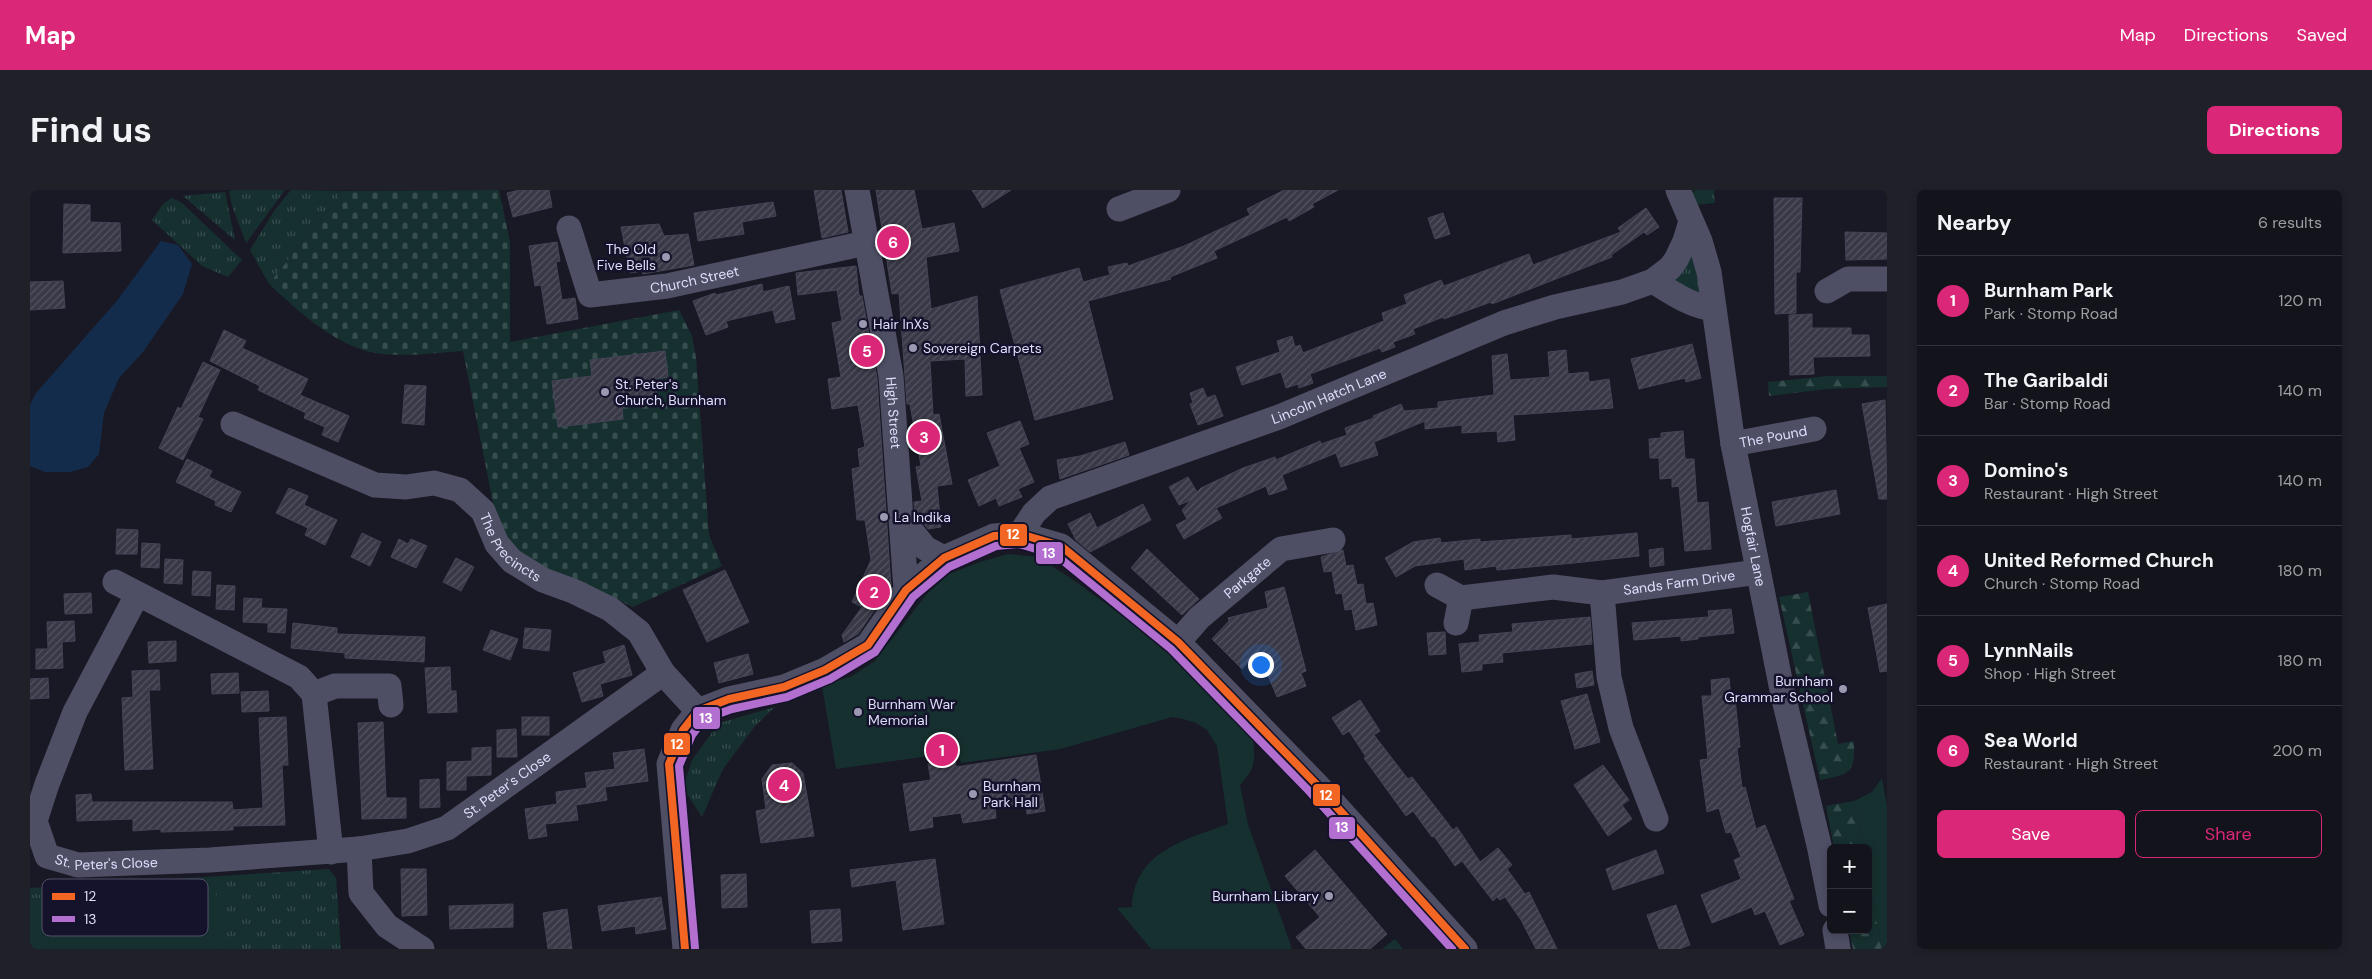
<!DOCTYPE html>
<meta charset="utf-8">
<style>
body{margin:0;font-family:"DM Sans",sans-serif;background:#202029;color:#f1f3f6}
.controls{position:absolute;right:15px;bottom:15px;display:grid;overflow:hidden;border-radius:8px;box-shadow:0 2px 8px #0003}
.controls button{width:45px;height:45px;display:grid;place-items:center;padding:0;border:0;border-bottom:1px solid #32323b;background:#13131c;color:#f1f3f6;font:25px sans-serif}
.you{position:absolute;left:1230px;top:474px;width:18px;height:18px;margin:-12px;border:4px solid #fff;border-radius:50%;background:#1a73e8;box-shadow:0 0 0 8px #1a73e833}
.badge{display:grid;place-items:center;width:32px;height:32px;border-radius:50%;background:#db2777;color:#fff;font-size:16px;font-weight:700}
.pin{position:absolute;translate:-50% -50%;border:2px solid #fff;box-shadow:0 1px 5px #0006}
.list{margin:0;padding:0;list-style:none}
h2{display:flex;justify-content:space-between;align-items:center;height:65px;margin:0;padding:0 20px;font-size:21px}
h2 small{font-size:16px;font-weight:400;color:#9d9ea3}
.list li{display:grid;grid-template-columns:32px 1fr auto;gap:15px;align-items:center;box-sizing:border-box;height:90px;padding:0 20px;border-top:1px solid #32323b}
.list b{display:block;font-size:19px;white-space:nowrap}
.list p{margin:0;font-size:16px;white-space:nowrap;color:#9d9ea3}
.list em{font-size:16px;font-style:normal;color:#9d9ea3}
.actions{display:flex;gap:10px;padding:15px 20px}
.actions a{flex:1;padding:11px 0;border:1px solid #db2777;border-radius:8px;text-align:center;font-size:18px;color:#db2777}
.actions .main{background:#db2777;color:#fff}
.map{position:relative;flex:none;width:1857px;height:759px;overflow:hidden;border-radius:8px}
header{display:flex;align-items:center;gap:30px;box-sizing:border-box;height:70px;padding:0 25px;background:#db2777;color:#fff}
header strong{font-size:24px}
nav{display:flex;gap:28px;margin-inline-start:auto;font-size:18px}
.intro{display:flex;align-items:center;justify-content:space-between;box-sizing:border-box;height:120px;padding:0 30px}
h1{margin:0;font-size:35px}
.button{padding:12px 22px;border-radius:8px;background:#db2777;color:#fff;font-size:18px;font-weight:700}
main{display:flex;gap:30px;padding:0 30px}
aside{flex:1;background:#13131c;border-radius:8px;box-shadow:0 2px 8px #0003}
.map>svg:first-child{display:block}
.grass{fill:url(#grass-tufts)}
.forest{fill:url(#forest-firs)}
.cemetery{fill:url(#cemetery-stones)}
.green{fill:#16302f}
.water{fill:#132c4b}
.building{fill:url(#building-hatch);stroke:#454457}
.lines{fill:none;stroke-linecap:round;stroke-linejoin:round}
.minor{stroke:#4e4f65;stroke-width:25}
.bus-1-casing{stroke:#15132b;stroke-width:11}
.bus-2-casing{stroke:#15132b;stroke-width:11}
.bus-1{stroke:#f26522;stroke-width:8}
.bus-2{stroke:#b36fd0;stroke-width:8}
.poi-dot{fill:#9a99b1;stroke:#15132b;stroke-width:2}
.labels{text-anchor:middle;stroke-width:5;stroke-linejoin:round;paint-order:stroke}
.poi-label{font-size:14px;fill:#dfdefd;stroke:#15132b;text-anchor:start}
.street-label{font-size:14px;fill:#dfdefd;stroke:#15132b}
.key{fill:#15132b;stroke:#52506a;stroke-width:1}
.key-label{font-size:14px;fill:#dfdefd}
.line-badge{stroke:#15132b;stroke-width:2}
.badge-label{font-size:14px;text-anchor:middle;font-weight:bold;fill:#fff}
</style>
<header>
<strong>Map</strong>
<nav><a>Map</a><a>Directions</a><a>Saved</a></nav>
</header>
<div class="intro"><h1>Find us</h1><a class="button">Directions</a></div>
<main>
<div class="map">
<svg width="1857" height="759" viewBox="0 0 1857 759">
<defs>
<pattern id="grass-tufts" width="24" height="20" patternUnits="userSpaceOnUse" patternTransform="scale(1.25)"><rect width="24" height="20" fill="#16302f"/><path d="M3 7l-1-3M5 7V3M7 7l1-3M15 17l-1-3M17 17v-4M19 17l1-3" fill="none" stroke="#374e4e"/></pattern>
<pattern id="forest-firs" width="22" height="20" patternUnits="userSpaceOnUse" patternTransform="scale(1.25)"><rect width="22" height="20" fill="#16302f"/><path d="M5 1l3.5 6h-7zM16 11l3.5 6h-7z" fill="#374e4e"/></pattern>
<pattern id="cemetery-stones" width="16" height="16" patternUnits="userSpaceOnUse" patternTransform="scale(1.25)"><rect width="16" height="16" fill="#16302f"/><path d="M2 7V4a2 2 0 0 1 4 0v3zM10 15v-3a2 2 0 0 1 4 0v3z" fill="#374e4e"/></pattern>
<pattern id="building-hatch" width="6" height="6" patternUnits="userSpaceOnUse" patternTransform="scale(1.25)"><rect width="6" height="6" fill="#383846"/><path d="M-1 1l2-2M0 6l6-6M5 7l2-2" fill="none" stroke="#545462"/></pattern>
</defs>
<rect width="100%" height="100%" fill="#191925"/>
<g class="grass">
<path d="M205,0H255L216,53L202,16L199,1Z"/>
<path d="M261,0L313,1L239,94L220,60L244,21Z"/>
<path d="M1665,0H1684L1685,13L1664,15L1661,8Z"/>
<path d="M195,2L205,50L153,6Z"/>
<path d="M142,8L152,13L212,70L198,87L172,76L122,30L133,14Z"/>
<path d="M1662,61L1673,104L1644,92V87Z"/>
<path d="M745,517L725,536L693,579L672,627L653,598L662,570L689,533Z"/>
<path d="M299,679L306,688L311,759H0V698Z"/>
</g>
<g class="forest">
<path d="M1798,186H1857V197L1797,199L1739,206L1738,192Z"/>
<path d="M1778,402L1808,554L1824,551C1825,583 1821,584 1790,590L1749,407Z"/>
<path d="M1824,611L1833,658H1804L1796,616Z"/>
<path d="M1838,686L1852,759H1823L1819,740H1838Z"/>
</g>
<path class="cemetery" d="M469,0L480,52V152L649,120L662,146L666,168L679,345L692,376L603,417L537,386L513,379L490,367L467,333L433,161C403,163 361,169 333,160C297,148 266,119 239,94L313,1Z"/>
<g class="green">
<path d="M978,364L1007,367L1039,387L1128,451L1223,549C1225,571 1226,578 1210,595L1218,634L1262,759H1121L1087,718L1102,717C1104,662 1154,650 1198,634L1187,556L1177,540L1166,533L1153,529L1142,527L1030,559L931,573L928,562L806,579L792,496L822,486L845,471L896,405L919,384L950,372Z"/>
<path d="M1852,588L1857,617V759H1852L1838,686V658H1833L1824,611L1842,602Z"/>
<path d="M190,705L194,759H0V708Z"/>
<path d="M1365,749L1373,759H1352Z"/>
</g>
<path class="water" d="M131,51L148,55L162,74L153,104L113,162L89,188L74,223L69,264L58,277L40,282H15L0,276V215L6,203L86,112Z"/>
<g class="building">
<path d="M490,0H519L522,17L483,27L477,3Z"/>
<path d="M784,0H811L818,42L792,48Z"/>
<path d="M846,0H884L892,39L924,33L929,61L896,67L901,119L947,106L952,205L936,206L935,169L900,171L903,225L909,224L922,294L907,296L911,337L898,339L885,322L884,312L892,311L886,277L891,276L880,214H877L869,103L862,104Z"/>
<path d="M942,0H981L953,18Z"/>
<path d="M1254,0H1308L1282,14L1284,17L1259,31L1257,27L1184,61L1187,68L1140,87L1141,89L1058,111L1083,209L1005,230L970,100L1049,78L1053,92L1080,85L1078,77L1097,73L1098,76L1154,56L1220,25L1217,19Z"/>
<path d="M1744,8H1772L1770,82H1766V123L1745,124Z"/>
<path d="M743,12L746,26L712,32L714,44L668,51L664,23Z"/>
<path d="M34,14L60,15V32L90,33L91,61L33,63Z"/>
<path d="M1616,18L1629,37L1617,45L1614,42L1581,65L1582,67L1462,114L1461,112L1414,129L1413,127L1383,139L1385,144L1363,152L1365,157L1352,162L1350,158L1280,184L1283,193L1269,198L1268,194L1256,198L1251,182L1212,195L1206,177L1250,162L1247,151L1262,146L1265,157L1270,155L1273,163L1354,131L1352,123L1377,114L1374,105L1411,90L1414,96L1499,64L1503,75L1591,42L1588,38Z"/>
<path d="M1413,23L1420,44L1405,49L1398,28Z"/>
<path d="M629,34L634,46L658,44L664,75L613,84L612,81L600,83L591,37Z"/>
<path d="M1815,42L1857,43V69L1816,70Z"/>
<path d="M527,52L530,71L526,72L532,110L545,108L548,129L517,134L511,95L505,96L499,56Z"/>
<path d="M826,76L829,106H832L847,188L861,396L828,444L814,452L812,445L832,417L822,412L841,370L835,330H827L822,279L830,277L828,259L835,257L828,215L802,219L798,189L811,187L802,133L812,131L807,100L768,105L766,83Z"/>
<path d="M33,91L35,118L0,120V92Z"/>
<path d="M732,94L733,102L759,96L765,129L746,133L743,120L696,131L698,137L676,145L663,111L685,103L686,105Z"/>
<path d="M1782,124V138H1821V145H1839L1840,166L1783,167L1784,184L1760,185L1759,125Z"/>
<path d="M194,140L216,151L212,158L278,189L270,205L319,226L308,252L292,245L295,237L274,228L276,223L228,200L230,196L180,171Z"/>
<path d="M1662,154L1671,188L1656,192L1655,188L1609,199L1601,169Z"/>
<path d="M1536,160L1538,184L1558,182L1559,192L1579,189L1583,218L1483,225L1485,250L1468,252L1467,241L1432,243V235L1395,239V231L1344,252L1348,265L1311,277L1306,263L1252,285L1257,299L1239,305L1236,296L1186,318L1192,328L1154,349L1146,335L1157,329L1152,320L1161,310L1149,315L1139,297L1158,287L1167,302L1171,298L1213,278L1245,267L1246,270L1290,251L1291,254L1317,245L1315,238L1344,228L1343,226L1371,214L1374,221L1408,218V212L1464,205L1462,166L1477,164L1480,190L1520,187L1518,162Z"/>
<path d="M635,161L638,187L625,189L628,213L592,217L593,229L528,237L522,191L562,186L560,170Z"/>
<path d="M173,172L190,180L168,227L173,229L153,270L129,258L148,217L151,219Z"/>
<path d="M375,195L396,196L394,235L372,233Z"/>
<path d="M1173,198L1177,208L1185,205L1193,226L1168,235L1160,214L1163,213L1160,203Z"/>
<path d="M1855,210L1857,309H1849L1832,214Z"/>
<path d="M990,231L999,254L989,258L1004,292L988,299L992,307L969,316L966,308L949,316L938,290L970,276L957,243Z"/>
<path d="M1653,241L1655,269H1664L1667,313L1678,312L1681,359L1655,361L1649,296L1642,297V288L1630,289L1629,268H1620L1619,249L1631,248V243Z"/>
<path d="M1095,252L1099,265L1030,289L1027,270L1050,266Z"/>
<path d="M157,269L182,281L179,287L211,302L201,322L185,315L186,311L146,292Z"/>
<path d="M259,298L278,306L274,315L307,330L295,355L275,345L278,338L246,323Z"/>
<path d="M1806,300L1810,324L1746,336L1742,312Z"/>
<path d="M1113,314L1121,330L1060,362L1046,350L1038,334L1060,323L1067,338Z"/>
<path d="M87,339L108,340L107,364H86Z"/>
<path d="M332,343L351,352L340,376L321,367Z"/>
<path d="M1607,343L1609,366L1544,373L1467,380L1466,376L1435,380L1434,369L1385,376L1366,387L1355,368L1383,352L1410,348L1411,353L1450,349V352L1541,345V349Z"/>
<path d="M369,349L378,354L381,349L397,356L386,378L361,367Z"/>
<path d="M112,353L130,354L129,378L111,377Z"/>
<path d="M1633,358L1634,375L1620,377L1619,360Z"/>
<path d="M1117,359L1169,409L1152,425L1101,378Z"/>
<path d="M1313,360L1316,376L1323,375L1327,395L1333,394L1336,414L1343,413L1347,435L1326,440L1322,419L1315,420L1312,403L1306,404L1302,381L1294,382L1291,367Z"/>
<path d="M426,368L444,377L431,401L413,392Z"/>
<path d="M135,369L153,370L152,394L134,393Z"/>
<path d="M695,380L719,432L677,452L653,400Z"/>
<path d="M163,381L181,382L180,406L162,405Z"/>
<path d="M187,395L205,396L204,420L186,419Z"/>
<path d="M1254,397L1276,481L1271,483L1276,496L1247,507L1228,461L1212,479L1182,449L1199,431L1200,433L1198,428L1238,418L1235,402Z"/>
<path d="M61,403L62,423L35,424L34,404Z"/>
<path d="M214,408L232,409L231,418L257,419L255,443L238,442V433L213,432Z"/>
<path d="M1857,414V481L1850,482L1838,418Z"/>
<path d="M1701,419L1704,443L1668,447V449L1651,451V446L1604,450L1602,433L1679,427L1678,421Z"/>
<path d="M1560,427L1562,454L1472,463L1473,472L1452,474V480L1432,482L1429,454L1450,452L1449,445L1483,442L1482,434Z"/>
<path d="M44,431L45,451L32,452L33,478L6,479V459H18L17,432Z"/>
<path d="M263,433L307,438V444L395,447L394,472L315,468V463L261,458Z"/>
<path d="M495,438L521,440L519,461L493,458Z"/>
<path d="M461,440L488,449L480,470L453,460Z"/>
<path d="M1415,442L1416,464L1399,465L1397,443Z"/>
<path d="M146,451V471L119,473L118,452Z"/>
<path d="M594,455L602,485L570,494L573,506L552,512L543,483L576,473L573,462Z"/>
<path d="M718,464L723,484L689,493L684,473Z"/>
<path d="M420,477L421,501H426L427,522L398,523L395,478Z"/>
<path d="M129,480L130,500H119L123,579L95,580L92,508L103,507L102,481Z"/>
<path d="M1562,481L1564,495L1547,498L1545,484Z"/>
<path d="M208,483L209,503L182,504L181,484Z"/>
<path d="M18,488L19,508L0,509V489Z"/>
<path d="M1699,488L1701,509H1705L1710,557L1707,558L1712,598L1715,597L1726,639L1735,635L1764,709L1759,711L1774,745L1750,755L1735,721L1725,725L1722,717L1682,733L1671,705L1711,689L1704,670L1711,667L1701,642L1696,643L1689,618L1677,622L1670,570L1678,569L1672,506H1682L1681,490Z"/>
<path d="M238,501L239,521L212,522L211,502Z"/>
<path d="M1557,504L1570,552L1545,559L1531,511Z"/>
<path d="M1330,510L1350,541L1344,545L1378,589L1382,587L1423,640L1427,637L1450,672L1468,658L1482,675L1477,679L1495,704L1499,702L1527,759H1506L1491,730L1475,707L1470,710L1467,707L1463,711L1432,671L1425,676L1404,646L1402,647L1383,621L1376,626L1334,568L1336,567L1319,541L1313,545L1302,528Z"/>
<path d="M256,527L258,575H252L255,635L203,636V640L131,642V639L103,641V629L47,631L46,605L61,604L62,612H202L203,620L233,618L229,528Z"/>
<rect x="492" y="527" width="27" height="18"/>
<path d="M353,532L356,608H376V628L332,629L328,533Z"/>
<path d="M486,539L487,567H467V540Z"/>
<path d="M461,557V585L436,586V600H417V572L442,571V558Z"/>
<path d="M614,559L618,591L575,597L577,610L546,615L548,630L515,634L517,646L499,649L495,619L527,614L526,602L557,598L555,583L585,579L583,563Z"/>
<path d="M1006,565L1015,621L997,624L996,613L965,618L966,628L933,633L931,623L902,627L903,637L880,641L873,594L901,590L898,574L925,570L926,577Z"/>
<path d="M762,573L773,583L784,646L731,653L726,621L736,619L732,589L742,575Z"/>
<path d="M1573,575L1599,610L1592,615L1602,629L1578,646L1544,595Z"/>
<path d="M409,589L410,617L390,618V590Z"/>
<path d="M1285,660L1357,744L1340,759H1276L1266,747L1290,727L1255,686Z"/>
<path d="M1626,660L1634,683L1583,700L1576,679Z"/>
<path d="M905,669L914,734L873,740L866,690L822,697L820,680Z"/>
<path d="M371,679H396L397,725L372,726Z"/>
<path d="M716,684L717,717L692,718L691,685Z"/>
<path d="M631,707L636,739L606,744L605,736L572,741L568,716Z"/>
<path d="M483,714V737L420,739L419,716Z"/>
<path d="M1646,715L1660,755L1649,759H1629L1617,725Z"/>
<path d="M537,719L542,759H518L513,723Z"/>
<path d="M810,719L812,751L782,753L780,721Z"/>
</g>
<g class="lines">
<g class="minor">
<path id="s1" d="M827,0L861,186L876,400"/>
<path id="s2" d="M1648,0L1670,51L1679,82L1703,254L1753,505L1789,655L1801,715"/>
<path d="M1089,19L1138,0"/>
<path id="s3" d="M539,38L560,105L637,96L836,53"/>
<path d="M1623,91C1642,103 1661,116 1684,119"/>
<path d="M1797,101L1818,89H1857"/>
<path id="s4" d="M203,234L345,295L376,297L404,293L430,300L453,321L467,354L482,371L513,390L543,401L580,419L609,442L633,483L668,521"/>
<path id="s5" d="M1703,254L1784,239"/>
<path d="M872,329L895,358L914,368"/>
<path id="s6" d="M990,344L1004,323L1020,308L1249,227L1474,133L1525,117L1592,102L1623,91L1640,78L1646,70L1655,51L1661,31"/>
<path d="M85,392L269,487L284,504L301,662"/>
<path d="M1407,395L1431,408L1426,433"/>
<path id="s7" d="M107,405L45,522L17,594L5,631L17,666L48,675L180,670L329,659L378,651L417,638L633,483"/>
<path d="M1431,408L1523,397L1572,403"/>
<path id="s8" d="M1148,452L1169,428L1251,359L1303,350"/>
<path d="M284,504L305,496H359L361,515"/>
<path id="s9" d="M1626,629L1591,538L1579,487L1572,403L1728,382"/>
<path d="M329,659L331,703L357,736L392,759"/>
<path d="M1805,740L1808,759"/>
<path d="M655,759L639,574L653,540L668,521L699,509L754,497L795,480L838,455L876,400L914,368L964,346L990,344L1031,356L1148,452L1286,594L1435,759"/>
</g>
<g class="bus-1-casing">
<path id="bus-1" d="M655,759L639,574L653,540L668,521L699,509L754,497L795,480L838,455L876,400L914,368L964,346L990,344L1031,356L1148,452L1286,594L1435,759"/>
</g>
<g class="bus-2-casing">
<path id="bus-2" d="M665,758L649,576L662,545L674,529L702,519L757,507L800,489L845,462L883,407L919,377L966,356L989,354L1026,365L1141,459L1279,601L1422,759"/>
</g>
<use href="#bus-1" class="bus-1"/>
<use href="#bus-2" class="bus-2"/>
</g>
<g class="poi-dot">
<circle cx="636" cy="67" r="5"/>
<circle cx="833" cy="134" r="5"/>
<circle cx="883" cy="158" r="5"/>
<circle cx="575" cy="202" r="5"/>
<circle cx="854" cy="327" r="5"/>
<circle cx="1813" cy="499" r="5"/>
<circle cx="828" cy="522" r="5"/>
<circle cx="943" cy="604" r="5"/>
<circle cx="1299" cy="706" r="5"/>
</g>
<g class="labels">
<g class="poi-label">
<text x="626" y="64" text-anchor="end">The Old<tspan x="626" dy="16">Five Bells</tspan></text>
<text x="843" y="139">Hair InXs</text>
<text x="893" y="163">Sovereign Carpets</text>
<text x="585" y="199">St. Peter's<tspan x="585" dy="16">Church, Burnham</tspan></text>
<text x="864" y="332">La Indika</text>
<text x="1803" y="496" text-anchor="end">Burnham<tspan x="1803" dy="16">Grammar School</tspan></text>
<text x="838" y="519">Burnham War<tspan x="838" dy="16">Memorial</tspan></text>
<text x="953" y="601">Burnham<tspan x="953" dy="16">Park Hall</tspan></text>
<text x="1289" y="711" text-anchor="end">Burnham Library</text>
</g>
<g class="street-label">
<text dy="5" stroke="none"><textPath href="#s3" startOffset="176">Church Street</textPath></text>
<text dy="5" stroke="none"><textPath href="#s6" startOffset="344">Lincoln Hatch Lane</textPath></text>
<text dy="5" stroke="none"><textPath href="#s1" startOffset="226">High Street</textPath></text>
<text dy="5" stroke="none"><textPath href="#s5" startOffset="41">The Pound</textPath></text>
<text dy="5" stroke="none"><textPath href="#s4" startOffset="319">The Precincts</textPath></text>
<text dy="5" stroke="none"><textPath href="#s2" startOffset="366">Hogfair Lane</textPath></text>
<text dy="5" stroke="none"><textPath href="#s8" startOffset="95">Parkgate</textPath></text>
<text dy="5" stroke="none"><textPath href="#s9" startOffset="312">Sands Farm Drive</textPath></text>
<text dy="5" stroke="none"><textPath href="#s7" startOffset="764">St. Peter's Close</textPath></text>
<text dy="5" stroke="none"><textPath href="#s7" startOffset="346">St. Peter's Close</textPath></text>
</g>
</g>
<rect x="12" y="689" width="166" height="57" rx="8" class="key"/>
<rect x="22" y="703" width="23" height="7" fill="#f26522"/>
<rect x="22" y="726" width="23" height="6" fill="#b36fd0"/>
<g class="key-label">
<text x="54" y="711">12</text>
<text x="54" y="734">13</text>
</g>
<g class="line-badge">
<rect x="969" y="333" width="29" height="24" rx="5" fill="#f26522"/>
<rect x="1005" y="351" width="29" height="24" rx="5" fill="#b36fd0"/>
<rect x="662" y="516" width="29" height="24" rx="5" fill="#b36fd0"/>
<rect x="633" y="542" width="28" height="24" rx="5" fill="#f26522"/>
<rect x="1282" y="593" width="29" height="24" rx="5" fill="#f26522"/>
<rect x="1298" y="626" width="28" height="24" rx="5" fill="#b36fd0"/>
</g>
<g class="badge-label">
<text x="983" y="349">12</text>
<text x="1019" y="368">13</text>
<text x="676" y="533">13</text>
<text x="647" y="559">12</text>
<text x="1296" y="610">12</text>
<text x="1312" y="642">13</text>
</g>
</svg>
<div class="controls">
<button>+</button>
<button>−</button>
</div>
<div class="you"></div>
<div class="pin badge" style="left:912px;top:560px">1</div>
<div class="pin badge" style="left:844px;top:402px">2</div>
<div class="pin badge" style="left:894px;top:247px">3</div>
<div class="pin badge" style="left:754px;top:595px">4</div>
<div class="pin badge" style="left:837px;top:161px">5</div>
<div class="pin badge" style="left:863px;top:52px">6</div>
</div>
<aside>
<h2>Nearby<small>6 results</small></h2>
<ul class="list">
<li><span class="badge">1</span><div><b>Burnham Park</b><p>Park · Stomp Road</p></div><em>120 m</em></li>
<li><span class="badge">2</span><div><b>The Garibaldi</b><p>Bar · Stomp Road</p></div><em>140 m</em></li>
<li><span class="badge">3</span><div><b>Domino's</b><p>Restaurant · High Street</p></div><em>140 m</em></li>
<li><span class="badge">4</span><div><b>United Reformed Church</b><p>Church · Stomp Road</p></div><em>180 m</em></li>
<li><span class="badge">5</span><div><b>LynnNails</b><p>Shop · High Street</p></div><em>180 m</em></li>
<li><span class="badge">6</span><div><b>Sea World</b><p>Restaurant · High Street</p></div><em>200 m</em></li>
</ul>
<div class="actions"><a class="main">Save</a><a>Share</a></div>
</aside>
</main>
